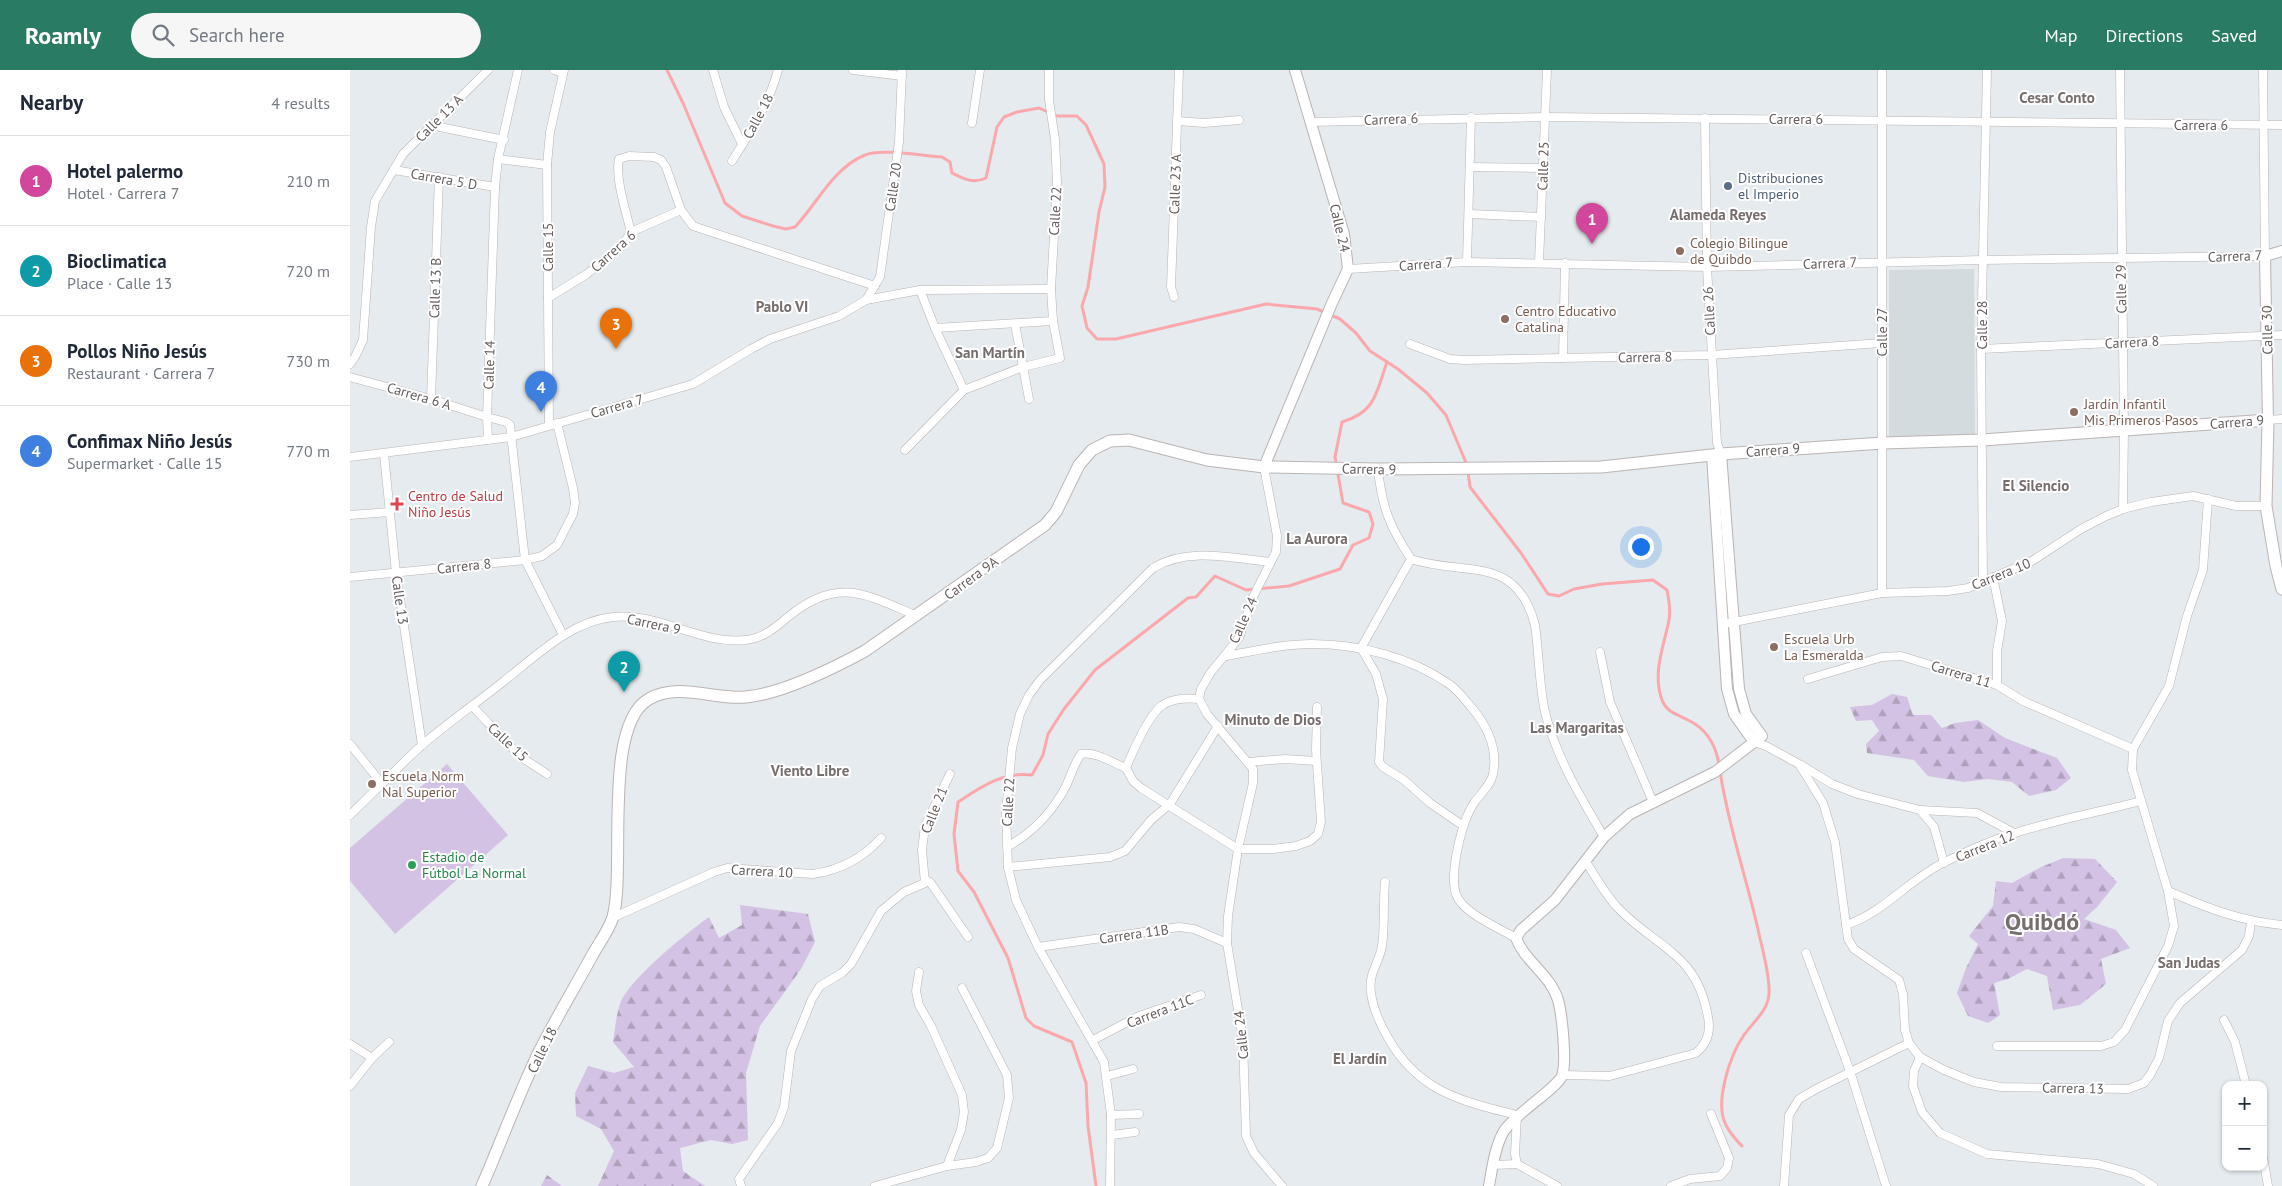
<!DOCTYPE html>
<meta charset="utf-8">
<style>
body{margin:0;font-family:"PT Sans",sans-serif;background:#f6f6f7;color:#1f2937}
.controls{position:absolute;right:15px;bottom:15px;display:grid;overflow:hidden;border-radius:10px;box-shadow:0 1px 4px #0004}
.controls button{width:45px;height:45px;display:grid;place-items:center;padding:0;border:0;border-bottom:1px solid #e0e1e3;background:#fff;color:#1f2937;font:25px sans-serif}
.you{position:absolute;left:1290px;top:476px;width:18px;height:18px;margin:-12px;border:4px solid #fff;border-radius:50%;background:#1a73e8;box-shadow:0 0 0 8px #1a73e833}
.badge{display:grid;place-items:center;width:32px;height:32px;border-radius:50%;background:#2a7b63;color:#fff;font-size:16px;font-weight:700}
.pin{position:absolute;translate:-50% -41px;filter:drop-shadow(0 1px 2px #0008)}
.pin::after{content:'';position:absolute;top:26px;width:18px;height:15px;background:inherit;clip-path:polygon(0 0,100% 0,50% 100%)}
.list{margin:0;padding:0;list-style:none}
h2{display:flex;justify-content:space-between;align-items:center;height:65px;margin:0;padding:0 20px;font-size:21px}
h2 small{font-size:16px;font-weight:400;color:#747a83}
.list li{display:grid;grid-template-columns:32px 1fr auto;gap:15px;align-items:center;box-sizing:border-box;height:90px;padding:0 20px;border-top:1px solid #e0e1e3}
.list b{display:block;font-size:19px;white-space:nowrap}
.list p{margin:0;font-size:16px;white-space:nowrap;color:#747a83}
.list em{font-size:16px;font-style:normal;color:#747a83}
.icon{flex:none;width:28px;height:28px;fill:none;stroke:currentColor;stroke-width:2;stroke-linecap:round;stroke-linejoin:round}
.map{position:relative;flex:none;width:1932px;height:1116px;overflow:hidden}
header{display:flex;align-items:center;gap:30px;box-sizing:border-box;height:70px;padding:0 25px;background:#2a7b63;color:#fff}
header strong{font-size:24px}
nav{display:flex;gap:28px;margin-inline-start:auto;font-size:18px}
.search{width:350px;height:45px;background:#f6f6f7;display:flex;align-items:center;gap:12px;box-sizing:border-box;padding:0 18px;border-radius:28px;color:#747a83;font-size:19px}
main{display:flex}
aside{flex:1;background:#fff}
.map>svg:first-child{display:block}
.education{fill:#d3dbde}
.forest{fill:url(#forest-firs)}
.garden{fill:#d3c2e4}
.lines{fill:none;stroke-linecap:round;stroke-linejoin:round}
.stream{stroke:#fba8ad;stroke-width:3}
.minor-casing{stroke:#b9b3b2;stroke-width:9}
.tertiary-casing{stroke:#b9b3b2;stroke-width:12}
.secondary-casing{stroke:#bbb4b3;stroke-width:13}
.minor{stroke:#fff;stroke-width:8}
.tertiary{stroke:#fff;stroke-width:10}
.secondary{stroke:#fff;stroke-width:11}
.service-dot{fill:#5c6f8a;stroke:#fff;stroke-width:2}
.education-dot{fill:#8d6e63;stroke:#fff;stroke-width:2}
.health-dot{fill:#e0444e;stroke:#fff;stroke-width:2}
.leisure-dot{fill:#2e9e5b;stroke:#fff;stroke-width:2}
.labels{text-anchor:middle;stroke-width:4;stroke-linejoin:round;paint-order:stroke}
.street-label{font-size:14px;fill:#645d5c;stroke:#fff}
.service-label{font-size:14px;fill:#4e5e75;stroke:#fff;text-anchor:start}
.education-label{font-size:14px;fill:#785e54;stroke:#fff;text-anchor:start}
.health-label{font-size:14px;fill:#be3a42;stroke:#fff;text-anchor:start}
.leisure-label{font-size:14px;fill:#27864d;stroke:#fff;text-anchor:start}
.neighbourhood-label{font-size:15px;font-weight:bold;fill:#766d6d;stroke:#fff}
.town-label{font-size:24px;font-weight:bold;fill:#766d6d;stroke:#fff}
</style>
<header>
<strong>Roamly</strong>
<div class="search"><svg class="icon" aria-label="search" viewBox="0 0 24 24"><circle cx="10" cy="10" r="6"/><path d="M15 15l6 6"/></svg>Search here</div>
<nav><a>Map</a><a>Directions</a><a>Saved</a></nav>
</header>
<main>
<aside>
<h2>Nearby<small>4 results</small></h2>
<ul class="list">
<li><span class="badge" style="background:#d1479c">1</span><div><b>Hotel palermo</b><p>Hotel · Carrera 7</p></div><em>210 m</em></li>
<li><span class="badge" style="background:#0f9aa8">2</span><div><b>Bioclimatica</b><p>Place · Calle 13</p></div><em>720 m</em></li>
<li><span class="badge" style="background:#e8710a">3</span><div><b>Pollos Niño Jesús</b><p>Restaurant · Carrera 7</p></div><em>730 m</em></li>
<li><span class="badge" style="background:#3f7fe0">4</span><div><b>Confimax Niño Jesús</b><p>Supermarket · Calle 15</p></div><em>770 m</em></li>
</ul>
</aside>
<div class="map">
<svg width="1932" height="1116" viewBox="0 0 1932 1116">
<defs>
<pattern id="forest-firs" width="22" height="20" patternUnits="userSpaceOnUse" patternTransform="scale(1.25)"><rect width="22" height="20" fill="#d3c2e4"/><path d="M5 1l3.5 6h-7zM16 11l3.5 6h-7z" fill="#afa1bc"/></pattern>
</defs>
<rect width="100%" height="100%" fill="#e5ebee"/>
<path class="education" d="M1624,199L1625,364L1539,367V200Z"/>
<g class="forest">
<path d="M1542,624L1557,627L1563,645H1581L1592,658L1605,653L1628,650L1655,668L1707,688L1721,708L1706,720L1679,726L1662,712L1638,709L1614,712L1578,706L1564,690L1517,683L1516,674L1529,661L1522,650L1506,651L1500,637L1522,635Z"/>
<path d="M1713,788L1745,789L1767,812L1748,836L1734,849L1766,860L1780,878L1751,889L1756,914L1730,935L1703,940L1697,906L1677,899L1658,909L1644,913L1650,945L1638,953L1618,946L1607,923L1616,898L1628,874L1619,866L1643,836L1646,811L1662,813L1689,798Z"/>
<path d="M390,835L458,844L465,872L451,899L410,956L396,1003L398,1070L382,1074L361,1070L330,1078L333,1101L355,1116H248L264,1081L251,1059L226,1046L225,1023L238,996L264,1003L284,997L263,972C265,960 266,946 270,934C278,910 338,862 359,847L369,868L392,855Z"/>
<path d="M197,1105L212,1116H191Z"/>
</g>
<path class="garden" d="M97,694L158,765L45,864L0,811V778Z"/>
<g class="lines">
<g class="stream">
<path d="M317,0L333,33L375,133L392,146L423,156L436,159L445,157C467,134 483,98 515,85C530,78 574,86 592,87L600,92L602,103C614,109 623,114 636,108L647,57L654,47L667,42L689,38L707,46H727L736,55L754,94L755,117L749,142L738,217L732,236L737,258L747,269H766L916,234L967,239L990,249L1006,263L1020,281L1048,299L1077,323L1096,345L1117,395"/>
<path d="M1118,402L1120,417L1171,483L1198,524L1209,526L1224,519L1252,514L1303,510L1317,520C1319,530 1321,540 1319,550C1314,576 1302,603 1312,630C1317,643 1327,644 1338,650C1357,659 1366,675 1369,695"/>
<path d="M1370,701C1378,756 1397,809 1409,864C1413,882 1420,905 1419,924C1418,941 1403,952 1394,965C1380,985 1364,1033 1376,1055C1380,1063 1386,1070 1392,1076"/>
<path d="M746,1116L738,1056L736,1013L722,972L684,956L676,948L658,888L624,822L608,801L604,764L608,732C631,717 654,701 682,705L693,685L698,664L714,639L745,600L838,528L846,527L865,506L896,520L939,516L990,499L1003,475L1019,468L1023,454L1019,442L993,433L985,387L992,352C1026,342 1026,323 1037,292"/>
</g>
<g class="minor-casing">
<g id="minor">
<path d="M168,0L148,89L145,117L137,347L156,352L160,355L175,490L213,565"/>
<path d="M204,0L213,3"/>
<path d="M363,0L374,37L392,74"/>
<path d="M503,0L552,6"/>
<path d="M1532,0V523"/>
<path d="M1770,0L1774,359L1773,439"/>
<path d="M1355,48L1357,197L1367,373L1371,384"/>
<path d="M827,51L854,53L889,50"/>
<path d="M960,52L1195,47L1932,55"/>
<path d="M622,53L630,0"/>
<path d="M80,55L154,70"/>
<path d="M148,89L197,95"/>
<path d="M382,91C401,61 419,34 428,0"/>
<path d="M1120,97L1193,98"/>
<path d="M44,100L145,117"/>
<path d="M1119,144L1191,147"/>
<path d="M281,162C276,142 265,108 269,89L279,86L304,87L311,90L316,97L331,140L343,156L525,216"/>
<path d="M1117,192L1121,47"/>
<path d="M1189,192L1197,0"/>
<path d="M998,199L1117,192L1357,197L1632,190L1915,186L1913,0"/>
<path d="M570,220L585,258L614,320"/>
<path d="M824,227L821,217L829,0"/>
<path d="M198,228L237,204L272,176L281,162L331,140"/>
<path d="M516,230L530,207L549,72L552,0"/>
<path d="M665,254L679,329"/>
<path d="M585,258L703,251"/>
<path d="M1060,274L1100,289L1114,290L1361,285L1532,273"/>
<path d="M1631,279L1932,265"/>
<path d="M1213,288L1215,193"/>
<path d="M0,294L5,287L13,270L21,157L25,131L53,84L138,0"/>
<path d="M0,307L81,329L137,347L138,370"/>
<path d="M81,329L89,107"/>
<path d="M1918,350L1932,349"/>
<path d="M199,355L197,95L200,62L214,0"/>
<path d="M555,380L614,320L673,297L710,288L703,251L701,219L707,112L705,69L699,30V0"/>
<path d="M34,384L46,503L72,675"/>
<path d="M0,387L161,367L343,314L401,279L420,269L489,246L516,230L570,220L701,219"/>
<path d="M914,397L927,466L926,482L903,527L889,568L861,602L851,619L849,629L857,644L903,699V713L888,779L878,846L877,873L893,970L896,1066L904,1083L932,1116"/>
<path d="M1028,399C1032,438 1040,457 1061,489C1115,507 1166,483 1185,555C1189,583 1189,614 1195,642C1206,687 1231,728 1254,767"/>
<path d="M0,445L40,442"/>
<path d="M1061,489L1011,578L1026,604L1033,629L1029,692L1033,697L1054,710L1080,733L1112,755"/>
<path d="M0,507L175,490L192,486L207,475L223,444L225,433L223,418L207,353"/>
<path d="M1643,507L1652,551L1647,581V615"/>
<path d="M1633,511L1631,279L1637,0"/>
<path d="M1379,553L1532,523L1598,521L1618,518L1682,491L1731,459L1756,446L1773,439L1801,432L1843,426L1886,436H1916"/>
<path d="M1250,582L1260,632L1303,732"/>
<path d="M876,586C904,581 933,574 962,574C1009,574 1060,587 1099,614C1108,620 1115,630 1122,638C1138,657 1148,679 1143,704C1141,715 1130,724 1124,733C1112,751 1099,803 1106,824C1112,843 1149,858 1166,868"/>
<path d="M1458,609L1532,587L1551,586L1647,615L1673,631L1783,679"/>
<path d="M849,629C837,628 825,628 814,634C799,643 783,681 776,698L783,711L791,718L888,779H923L946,776L960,771L968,764L971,752L966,680L967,637"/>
<path d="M122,636L171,687L197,704"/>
<path d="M1404,672L1416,676L1449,694L1473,733L1485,772L1498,869L1504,879L1549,910L1553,924L1555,960L1559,973L1570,987L1594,1000L1624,1012L1651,1017L1778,1019L1794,1013L1800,1005L1809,988L1818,951L1830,933L1892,880L1899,866L1901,852"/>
<path d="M0,674L32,714"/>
<path d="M898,692L935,689L966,691"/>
<path d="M1451,695L1482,714L1508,724L1570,740L1584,757L1594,793"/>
<path d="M1570,740L1627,743L1664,763"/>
<path d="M0,745C24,722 47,698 71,676C97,653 127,633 154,611C186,586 221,551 263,547C309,542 350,575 396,570C414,568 426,557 438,547C487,506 516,524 567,546"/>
<path d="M657,777C682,763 703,741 716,716C721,705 724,694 731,684C745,681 763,693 776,698"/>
<path d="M658,797L760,787L775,781L801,750L820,734L868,656"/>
<path d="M576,810L580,812L618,867"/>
<path d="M1035,812C1033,832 1035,857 1032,876C1029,894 1018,903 1021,923C1023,938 1029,952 1037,966C1067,1021 1110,1031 1167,1045L1165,1084L1167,1094L1207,1116"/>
<path d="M1818,821C1857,838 1890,851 1932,855"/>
<path d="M262,848L364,802L377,798L463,804C491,800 513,788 531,768"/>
<path d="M1496,855C1535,842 1559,809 1595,792C1617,781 1642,770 1665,763C1706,750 1749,742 1791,731"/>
<path d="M688,877L829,857L844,859L877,873"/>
<path d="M1456,883L1500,1001L1536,1116"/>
<path d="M569,902L566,921L569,935L581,956L612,1025L614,1042L611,1060L597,1096"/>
<path d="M1874,950L1885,972L1896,1015"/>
<path d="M743,970L789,946L851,925"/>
<path d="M0,974L22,988"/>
<path d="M1647,976H1751L1764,972L1775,960L1818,876L1824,856L1818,821L1782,700L1783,679L1819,616L1837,546L1853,500L1858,429"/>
<path d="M1570,987L1564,1001L1563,1016L1572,1042L1590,1063L1637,1084L1748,1094L1784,1104L1803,1116"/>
<path d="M1212,1005L1260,1006L1346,983C1357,974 1361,962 1358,947C1347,883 1308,879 1269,839C1256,826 1246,807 1236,792"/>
<path d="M757,1006L783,999"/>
<path d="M0,1016L22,988L39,972"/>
<path d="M761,1045L789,1044"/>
<path d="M762,1065L785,1062"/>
<path d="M1913,1087L1918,1116"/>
<path d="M1143,1095L1167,1094"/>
<path d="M391,1116L389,1109L428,1053L434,1037L441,981L462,929L470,916L492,903L501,894L531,841L554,822L575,813L572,780L575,756L600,704"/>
<path d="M525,1116L597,1096L626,1092L638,1088L647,1078L659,1028L657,1005L612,918"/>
<path d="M760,1116L761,1045L754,992L688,877L666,830L658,797L656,742L662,678L670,644L679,625L690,610L803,498C838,477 881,488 920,492"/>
<path d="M1321,1116L1340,1109L1370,1106L1377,1098L1379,1088L1361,1044"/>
<path d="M1434,1116L1439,1045L1449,1029L1466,1019L1559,973"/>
</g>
</g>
<g class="tertiary-casing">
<g id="tertiary">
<path d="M1918,350L1915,186L1932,181"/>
<path d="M1362,385L1377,619L1384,644L1404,672"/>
<path d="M914,397L982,233L998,199L994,164L945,0"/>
<path d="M1139,1116C1142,1099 1145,1076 1154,1061C1167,1042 1205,1020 1212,1006C1217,992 1212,944 1208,930C1200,904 1175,892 1166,868L1171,860L1205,830L1254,767L1280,744L1365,702L1412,666L1396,644L1389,619L1371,384"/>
</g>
</g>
<g class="secondary-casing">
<path id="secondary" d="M132,1116C151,1072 168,1026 188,984C205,950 225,917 243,884C249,873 259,860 263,847C276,799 252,655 299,629C329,612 364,630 396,627C431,624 484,598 515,581L695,455L706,442L729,395L742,380L760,371L779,370L857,390L914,397L1028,399L1251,397L1371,384L1533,373L1632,370L1918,350L1916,436L1926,496L1932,519"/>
</g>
<use href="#minor" class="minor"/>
<use href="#tertiary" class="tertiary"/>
<use href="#secondary" class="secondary"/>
</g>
<circle class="service-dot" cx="1378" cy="116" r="5"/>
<g class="education-dot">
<circle cx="1330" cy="181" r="5"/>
<circle cx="1155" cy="249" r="5"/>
<circle cx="1724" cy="342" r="5"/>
<circle cx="1424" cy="577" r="5"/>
<circle cx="22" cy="714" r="5"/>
</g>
<path class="health-dot" d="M44.5 426.5h5v5h5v5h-5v5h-5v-5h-5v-5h5z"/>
<circle class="leisure-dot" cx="62" cy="795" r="5"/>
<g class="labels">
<g class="street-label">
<text transform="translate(408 46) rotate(-62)" y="5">Calle 18</text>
<text transform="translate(89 48) rotate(-45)" y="5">Calle 13 A</text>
<text transform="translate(1041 49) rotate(-2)" y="5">Carrera 6</text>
<text x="1446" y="54">Carrera 6</text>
<text x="1851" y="60">Carrera 6</text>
<text transform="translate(1193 96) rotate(-88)" y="5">Calle 25</text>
<text transform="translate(94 109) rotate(10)" y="5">Carrera 5 D</text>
<text transform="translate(825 114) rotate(-88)" y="5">Calle 23 A</text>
<text transform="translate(543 117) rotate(-82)" y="5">Calle 20</text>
<text transform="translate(705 141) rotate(-87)" y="5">Calle 22</text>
<text transform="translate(990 158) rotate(77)" y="5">Calle 24</text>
<text transform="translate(198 177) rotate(-90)" y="5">Calle 15</text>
<text transform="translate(263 181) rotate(-42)" y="5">Carrera 6</text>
<text transform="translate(1885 186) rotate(-2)" y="5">Carrera 7</text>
<text transform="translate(1480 193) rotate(-2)" y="5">Carrera 7</text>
<text transform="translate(1076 194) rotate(-4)" y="5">Carrera 7</text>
<text transform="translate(85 218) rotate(-88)" y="5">Calle 13 B</text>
<text transform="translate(1771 219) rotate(-91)" y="5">Calle 29</text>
<text transform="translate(1359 241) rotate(-93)" y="5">Calle 26</text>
<text transform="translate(1632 255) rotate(-90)" y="5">Calle 28</text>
<text transform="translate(1917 260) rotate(-91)" y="5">Calle 30</text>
<text transform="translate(1532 262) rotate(-90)" y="5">Calle 27</text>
<text transform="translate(1782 272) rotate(-3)" y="5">Carrera 8</text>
<text transform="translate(1295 287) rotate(-1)" y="5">Carrera 8</text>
<text transform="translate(139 295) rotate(-88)" y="5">Calle 14</text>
<text transform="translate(69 326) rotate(16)" y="5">Carrera 6 A</text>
<text transform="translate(267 336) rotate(-16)" y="5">Carrera 7</text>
<text transform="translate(1887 352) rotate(-4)" y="5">Carrera 9</text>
<text transform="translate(1423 380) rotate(-4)" y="5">Carrera 9</text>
<text transform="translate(1019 399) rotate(1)" y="5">Carrera 9</text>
<text transform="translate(114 496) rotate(-6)" y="5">Carrera 8</text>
<text transform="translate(1651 504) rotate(-22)" y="5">Carrera 10</text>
<text transform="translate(621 508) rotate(-36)" y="5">Carrera 9A</text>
<text transform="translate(50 530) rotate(82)" y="5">Calle 13</text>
<text transform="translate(893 550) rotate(-66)" y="5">Calle 24</text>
<text transform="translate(304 554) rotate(12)" y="5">Carrera 9</text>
<text transform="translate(1611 604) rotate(17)" y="5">Carrera 11</text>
<text transform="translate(158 672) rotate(43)" y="5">Calle 15</text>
<text transform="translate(658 732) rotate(-87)" y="5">Calle 22</text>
<text transform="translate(584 740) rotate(-68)" y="5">Calle 21</text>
<text transform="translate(1635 776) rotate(-22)" y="5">Carrera 12</text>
<text transform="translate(412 801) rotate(3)" y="5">Carrera 10</text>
<text transform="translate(784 864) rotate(-8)" y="5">Carrera 11B</text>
<text transform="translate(810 941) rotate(-21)" y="5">Carrera 11C</text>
<text transform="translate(891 965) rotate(-96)" y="5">Calle 24</text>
<text transform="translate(192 980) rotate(-64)" y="5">Calle 18</text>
<text transform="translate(1723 1018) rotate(1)" y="5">Carrera 13</text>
</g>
<g class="service-label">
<text x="1388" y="113">Distribuciones<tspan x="1388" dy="16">el Imperio</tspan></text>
</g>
<g class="education-label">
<text x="1340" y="178">Colegio Bilingue<tspan x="1340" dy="16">de Quibdo</tspan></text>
<text x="1165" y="246">Centro Educativo<tspan x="1165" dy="16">Catalina</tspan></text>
<text x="1734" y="339">Jardín Infantil<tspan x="1734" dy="16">Mis Primeros Pasos</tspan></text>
<text x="1434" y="574">Escuela Urb<tspan x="1434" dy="16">La Esmeralda</tspan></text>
<text x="32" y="711">Escuela Norm<tspan x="32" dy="16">Nal Superior</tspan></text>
</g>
<g class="health-label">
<text x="58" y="431">Centro de Salud<tspan x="58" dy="16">Niño Jesús</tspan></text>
</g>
<g class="leisure-label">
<text x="72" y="792">Estadio de<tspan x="72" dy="16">Fútbol La Normal</tspan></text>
</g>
<g class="neighbourhood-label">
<text x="1707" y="33">Cesar Conto</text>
<text x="1368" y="150">Alameda Reyes</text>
<text x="432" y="242">Pablo VI</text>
<text x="640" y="288">San Martín</text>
<text x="1686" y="421">El Silencio</text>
<text x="967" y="474">La Aurora</text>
<text x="923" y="655">Minuto de Dios</text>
<text x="1227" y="663">Las Margaritas</text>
<text x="460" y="706">Viento Libre</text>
<text x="1839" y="898">San Judas</text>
<text x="1010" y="994">El Jardín</text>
</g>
<g class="town-label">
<text x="1692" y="860">Quibdó</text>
</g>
</g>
</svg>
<div class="controls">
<button>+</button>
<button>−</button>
</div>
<div class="you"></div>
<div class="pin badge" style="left:1242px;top:174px;background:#d1479c">1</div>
<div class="pin badge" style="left:274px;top:622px;background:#0f9aa8">2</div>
<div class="pin badge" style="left:266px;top:279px;background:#e8710a">3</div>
<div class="pin badge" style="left:191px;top:342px;background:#3f7fe0">4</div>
</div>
</main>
